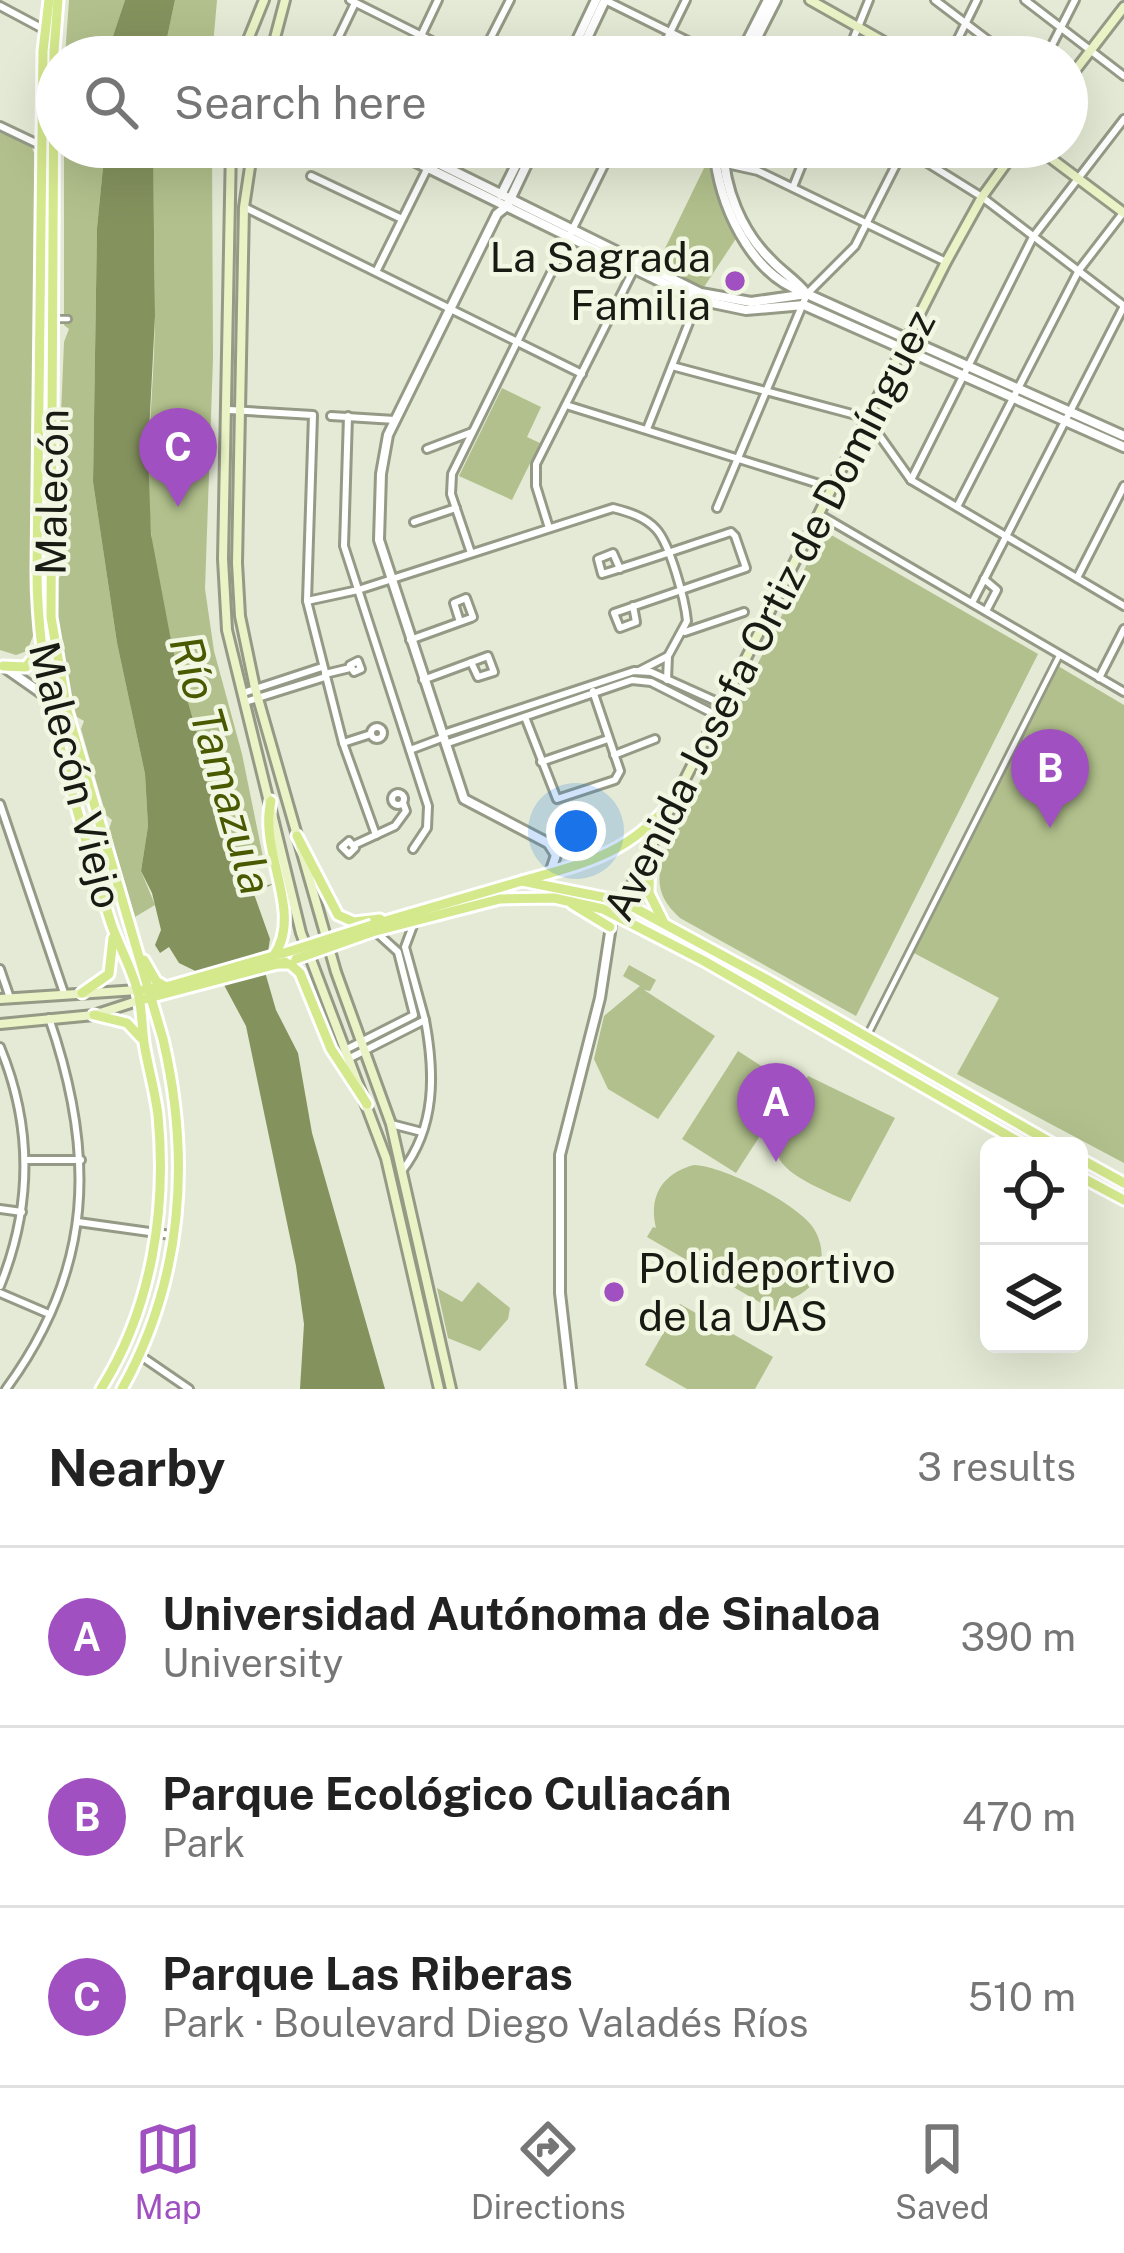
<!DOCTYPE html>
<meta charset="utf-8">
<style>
body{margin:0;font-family:"Public Sans",sans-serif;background:#f2f2f2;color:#222}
.controls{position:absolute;right:36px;bottom:36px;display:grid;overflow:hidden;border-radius:18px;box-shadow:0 12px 48px #0002}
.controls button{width:108px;height:108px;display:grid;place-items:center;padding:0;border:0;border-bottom:3px solid #e0e0e0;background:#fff;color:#222;font:60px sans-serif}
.you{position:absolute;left:576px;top:831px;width:42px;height:42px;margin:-30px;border:9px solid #fff;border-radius:50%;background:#1a73e8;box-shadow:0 0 0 18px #1a73e833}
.badge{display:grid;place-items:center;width:78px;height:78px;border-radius:50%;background:#a050c0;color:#fff;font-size:39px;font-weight:700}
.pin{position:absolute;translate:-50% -99px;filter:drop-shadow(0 3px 6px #0008)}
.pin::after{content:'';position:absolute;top:63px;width:42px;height:36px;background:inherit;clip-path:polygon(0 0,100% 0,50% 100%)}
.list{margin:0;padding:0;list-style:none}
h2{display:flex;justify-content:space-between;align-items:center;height:156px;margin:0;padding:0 48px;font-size:51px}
h2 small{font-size:39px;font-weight:400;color:#767676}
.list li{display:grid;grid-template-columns:78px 1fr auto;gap:36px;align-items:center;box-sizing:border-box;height:180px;padding:0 48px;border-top:3px solid #e0e0e0}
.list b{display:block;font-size:45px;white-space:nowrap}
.list p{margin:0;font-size:39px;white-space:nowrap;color:#767676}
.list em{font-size:39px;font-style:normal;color:#767676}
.icon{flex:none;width:66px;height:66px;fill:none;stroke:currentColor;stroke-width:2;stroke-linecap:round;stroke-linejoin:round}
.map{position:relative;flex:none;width:1124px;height:1389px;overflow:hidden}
.search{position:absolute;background:#fff;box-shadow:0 12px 48px #0002;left:36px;right:36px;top:36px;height:132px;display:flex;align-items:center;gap:30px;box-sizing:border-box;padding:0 42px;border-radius:66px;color:#767676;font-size:45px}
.sheet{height:696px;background:#fff}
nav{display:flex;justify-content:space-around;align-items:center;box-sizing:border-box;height:168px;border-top:3px solid #e0e0e0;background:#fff;font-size:33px;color:#767676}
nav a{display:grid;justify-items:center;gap:6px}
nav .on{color:#a050c0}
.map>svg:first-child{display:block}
.green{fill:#b1c08c}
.water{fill:#84925e}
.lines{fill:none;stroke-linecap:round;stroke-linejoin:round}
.pedestrian-casing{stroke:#949a86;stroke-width:10}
.minor-casing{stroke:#949a86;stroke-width:12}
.tertiary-casing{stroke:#949a86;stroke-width:14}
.secondary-casing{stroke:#949a86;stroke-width:14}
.primary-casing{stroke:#fff;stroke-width:15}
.pedestrian{stroke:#fff;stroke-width:4.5}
.minor{stroke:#fff;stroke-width:6}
.tertiary{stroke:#fff;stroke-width:8}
.secondary{stroke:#e9f3c5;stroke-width:8}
.primary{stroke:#d4e88c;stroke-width:9}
.primary-bridge-casing{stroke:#fff;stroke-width:15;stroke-linecap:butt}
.primary-bridge{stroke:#d4e88c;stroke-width:9}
.poi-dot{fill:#a050c0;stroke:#f1f7e2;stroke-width:4.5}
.labels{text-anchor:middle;stroke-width:9;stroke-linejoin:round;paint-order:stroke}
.poi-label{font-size:42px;fill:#181b13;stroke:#f1f7e2;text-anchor:end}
.street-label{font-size:42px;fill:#181b13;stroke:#f1f7e2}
.water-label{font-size:45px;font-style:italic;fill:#495900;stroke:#f1f7e2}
</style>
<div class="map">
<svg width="1124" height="1389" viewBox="0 0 1124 1389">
<rect width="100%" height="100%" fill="#e4ead5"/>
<g class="green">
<path d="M69,0H125L106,57H65Z"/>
<path d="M175,0H217L212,57H163Z"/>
<path d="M0,133L31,145L34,153L33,636L27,651L16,655L0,650Z"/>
<path d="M64,147H105L97,228L93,482L117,643L145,774L148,826L141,871L155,905L135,917L109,829L112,820L106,815L81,729L84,721L77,717C69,688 45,598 60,576L55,572L59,477L63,475V465L59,462L64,342L69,329L64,325Z"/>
<path d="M153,147H212L213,359L205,589L214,651L242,754L264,862L242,865C203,758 161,645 151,531C144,457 155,385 155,312C155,257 153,202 153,147Z"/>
<path d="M715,162L741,231L702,290L656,267L706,164Z"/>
<path d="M502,388L541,407L527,437L540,443L512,500L459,476Z"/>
<path d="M825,535L833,536L1038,654L856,1016L680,918C651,893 657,869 672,838L809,560Z"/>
<path d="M1058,666L1124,705V1163L957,1074L999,998L912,952Z"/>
<path d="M629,965L656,980L650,991L644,990L715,1036L658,1119L608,1089L594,1059L604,1016L640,986L623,976Z"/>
<path d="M738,1051L792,1086L736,1173L682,1139Z"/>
<path d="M808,1076L895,1118L850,1202C766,1166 755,1155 808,1076Z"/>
<path d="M694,1165C723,1166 794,1202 812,1226C822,1240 824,1257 819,1272C812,1289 799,1297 783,1302L786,1305L780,1314L647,1237L653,1227L656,1228C648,1196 663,1173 694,1165Z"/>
<path d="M478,1282L510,1308L508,1319L480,1351L448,1338L437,1288L462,1302Z"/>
<path d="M680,1304L773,1357L755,1389H687L645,1365Z"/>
</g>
<g class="water">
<path d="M125,0H175L163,57H106Z"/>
<path d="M105,147H153L155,316L148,452L151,534L173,651L207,768L249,883L251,888L273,884L254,894L270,939L265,972L276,1010L298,1053L312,1133L385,1389H300L304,1324L296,1266L246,1026L224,985L179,963L169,947L160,953L155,945L161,930L152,893L141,871L148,826L145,774L117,643L93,482L97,228Z"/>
</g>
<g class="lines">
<g class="pedestrian-casing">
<g id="pedestrian">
<path d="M56,319H68"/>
<path d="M867,1036L1059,656"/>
</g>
</g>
<g class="minor-casing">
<g id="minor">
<path d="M350,0L464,57"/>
<path d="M605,0L720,57"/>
<path d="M935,0L1010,57"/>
<path d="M1025,0L1124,76"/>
<path d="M0,6L45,30"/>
<path d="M329,57L355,3"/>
<path d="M411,57L438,0"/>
<path d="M481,57L510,0"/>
<path d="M658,57L686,0"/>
<path d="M846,57L869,0"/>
<path d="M949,57L977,0"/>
<path d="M1046,57L1075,0"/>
<path d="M0,126L40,145"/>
<path d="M650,147L758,171L946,262"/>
<path d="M905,149L982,197L1123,305"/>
<path d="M311,176L402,219"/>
<path d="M793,187L809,147"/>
<path d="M244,207L582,374"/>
<path d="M377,270L438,147"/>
<path d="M672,366L867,418L911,480L1124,606"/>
<path d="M566,405L832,488"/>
<path d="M229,410L313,415L307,601L343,743L376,835"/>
<path d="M331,416L395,420"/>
<path d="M348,416L344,546L428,806L427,828L413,849"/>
<path d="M647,429L699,297"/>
<path d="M427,449L472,432"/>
<path d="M911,480L1033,237L1124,119"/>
<path d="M957,507L1079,270L1123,213"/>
<path d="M717,508L807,294L855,246L905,147"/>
<path d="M819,514L1124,692"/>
<path d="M414,522L456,508"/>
<path d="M549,528L536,486V464L634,269"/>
<path d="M471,553L451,494L452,474L613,147"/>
<path d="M620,569L613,553L598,559L602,574C645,561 688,546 731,532L735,536L746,568L614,613L620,628L636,622L633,606"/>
<path d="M1077,578L1124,486"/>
<path d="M984,579L997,590L986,611"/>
<path d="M307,601L358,590L613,508C629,512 645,517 656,529C670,544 685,600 687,621L668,656L667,680"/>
<path d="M972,603L1124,306"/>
<path d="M685,632L744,612"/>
<path d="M410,640L471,618L473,617L466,598L454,603L460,622"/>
<path d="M358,661L361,669L354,672L350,665Z"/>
<path d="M639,671L668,656"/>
<path d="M325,674L350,668"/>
<path d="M1099,678L1124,629"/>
<path d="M423,680L488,656L494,672L478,677L471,662"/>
<path d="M243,693L322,667"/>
<path d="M245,702L325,677"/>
<path d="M525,717L557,799L615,780L620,771L593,691"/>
<circle cx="377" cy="733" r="6"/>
<path d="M443,734L634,671L651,672L722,704"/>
<path d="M343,743L371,734"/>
<path d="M445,744L632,680L651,682L716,715"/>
<path d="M410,750L442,738"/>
<path d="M614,755L655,739"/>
<path d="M541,762L608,739"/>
<circle cx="398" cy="799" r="6"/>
<path d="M0,804L64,993"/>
<path d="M349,841L355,848L349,854L342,847Z"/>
<path d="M354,845L395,826L406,811L403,803"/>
<path d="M0,969L10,998"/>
<path d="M0,1047C33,1127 32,1207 0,1286"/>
<path d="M345,1050L414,1015L398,952L375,931"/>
<path d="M348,1059L425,1020L405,947L414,923"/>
<path d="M391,1124L422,1132"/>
<path d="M26,1160H81"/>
<path d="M402,1171C436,1127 435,1073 425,1020"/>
<path d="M0,1209L22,1212"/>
<path d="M78,1222L171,1235"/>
<path d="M0,1293L49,1314"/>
<path d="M141,1356L189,1389"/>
<path d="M6,1389C94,1269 96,1154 49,1018"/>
</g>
</g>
<g class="tertiary-casing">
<g id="tertiary">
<path d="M569,57L596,0"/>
<path d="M578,57L605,0"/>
<path d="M739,57L768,0"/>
<path d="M747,57L776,0"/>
<path d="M385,147L698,300L746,310L804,305L1124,447"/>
<path d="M405,147L701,293L751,302L807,294L1124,436"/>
<path d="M535,147L507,206L497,214L388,435L381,474L379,540L464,799L548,843L597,857"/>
<path d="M714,147C718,202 749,275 806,293"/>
<path d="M723,147C724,188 741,231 771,260C782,272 796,280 806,293"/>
<path d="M501,195L525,147"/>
<path d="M4,667L67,711"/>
<path d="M549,844L556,855L551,870"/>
<path d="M571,1389L560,1293V1155L600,998L611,926"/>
</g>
</g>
<g class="secondary-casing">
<g id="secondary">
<path d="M810,0L911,57"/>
<path d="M241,57L264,0"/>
<path d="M270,57L285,0"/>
<path d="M1067,81L1124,7"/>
<path d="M231,147L223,559L227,630L301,933L386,1158L439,1389"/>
<path d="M253,147L244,207L237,563L240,616L255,688L336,972L391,1124L451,1389"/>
<path d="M1036,147L1124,213"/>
<path d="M617,914L946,262L982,197L1018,147"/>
<path d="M0,999L138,990"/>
<path d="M0,1024L94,1015L140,1000"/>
</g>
</g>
<g class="primary-casing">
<g id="primary">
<path d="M49,0L43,51L37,571C37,691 75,806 110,920C118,946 134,971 139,997C142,1012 142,1028 144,1043C148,1067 155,1091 158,1115C167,1210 152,1308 101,1389"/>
<path d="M58,0L54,51L51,617L67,711L163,1039C191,1159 183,1280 122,1389"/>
<path d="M3,666L26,667L40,649"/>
<path d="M271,801C258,852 305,913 273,957"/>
<path d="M297,836L338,915L354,922L380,919"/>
<path d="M650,847L649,893L664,923"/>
<path d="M522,881C586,863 629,854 672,801"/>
<path d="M572,904L610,927"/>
<path d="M372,925L522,881L622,901L766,979L1057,1146"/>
<path d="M372,932L500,899L554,898L603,909L704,961L1026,1146"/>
<path d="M144,960L156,981L166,987"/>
<path d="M279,964H290L300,973L331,1049L367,1104"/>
<path d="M143,990L166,987L294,950"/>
<path d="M82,993L109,974L113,938"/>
<path d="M145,999L285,962"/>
<path d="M94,1015L127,1023L141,1038"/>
<path d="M1079,1158L1124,1183"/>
<path d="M1079,1176L1124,1200"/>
</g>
</g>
<use href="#pedestrian" class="pedestrian"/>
<use href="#minor" class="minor"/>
<use href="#tertiary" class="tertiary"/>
<use href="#secondary" class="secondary"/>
<use href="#primary" class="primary"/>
<g class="primary-bridge-casing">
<g id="primary-bridge">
<path d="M294,950L372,925"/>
<path d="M296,959L372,932"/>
</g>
</g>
<use href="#primary-bridge" class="primary-bridge"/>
</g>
<g class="poi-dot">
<circle cx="735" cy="281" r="12"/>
<circle cx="614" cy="1292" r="12"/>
</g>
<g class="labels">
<g class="poi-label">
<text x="711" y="272">La Sagrada<tspan x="711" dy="48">Familia</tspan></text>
<text x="638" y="1283" text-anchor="start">Polideportivo<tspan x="638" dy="48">de la UAS</tspan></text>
</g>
<g class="street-label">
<text transform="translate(52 492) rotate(-89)" y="15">Malecón</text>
<text transform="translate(769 615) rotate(-63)" y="15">Avenida Josefa Ortiz de Domínguez</text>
<text transform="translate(76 775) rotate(76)" y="15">Malecón Viejo</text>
</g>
<g class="water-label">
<text transform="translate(221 765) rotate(74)" y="16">Río Tamazula</text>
</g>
</g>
</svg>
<div class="controls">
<button><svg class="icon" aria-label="locate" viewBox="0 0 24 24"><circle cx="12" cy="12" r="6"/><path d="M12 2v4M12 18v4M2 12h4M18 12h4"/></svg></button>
<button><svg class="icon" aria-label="layers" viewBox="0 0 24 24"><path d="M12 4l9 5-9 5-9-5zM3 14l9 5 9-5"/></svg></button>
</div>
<div class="you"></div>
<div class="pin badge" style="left:776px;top:1162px">A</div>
<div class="pin badge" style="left:1050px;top:828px">B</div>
<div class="pin badge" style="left:178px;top:507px">C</div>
<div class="search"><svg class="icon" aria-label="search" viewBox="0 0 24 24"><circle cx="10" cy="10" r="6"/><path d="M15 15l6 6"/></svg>Search here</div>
</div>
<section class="sheet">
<h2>Nearby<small>3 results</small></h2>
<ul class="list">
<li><span class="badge">A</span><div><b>Universidad Autónoma de Sinaloa</b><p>University</p></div><em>390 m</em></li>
<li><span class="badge">B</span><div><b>Parque Ecológico Culiacán</b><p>Park</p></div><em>470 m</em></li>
<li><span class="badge">C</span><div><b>Parque Las Riberas</b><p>Park · Boulevard Diego Valadés Ríos</p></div><em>510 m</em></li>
</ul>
</section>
<nav>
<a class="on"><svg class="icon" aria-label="map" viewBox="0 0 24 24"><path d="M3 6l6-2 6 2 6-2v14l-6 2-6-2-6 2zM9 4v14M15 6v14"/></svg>Map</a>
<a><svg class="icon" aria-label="directions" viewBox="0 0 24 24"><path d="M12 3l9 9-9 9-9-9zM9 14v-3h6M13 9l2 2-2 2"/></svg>Directions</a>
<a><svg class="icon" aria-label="saved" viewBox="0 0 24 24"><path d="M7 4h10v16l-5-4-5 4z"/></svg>Saved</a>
</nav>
